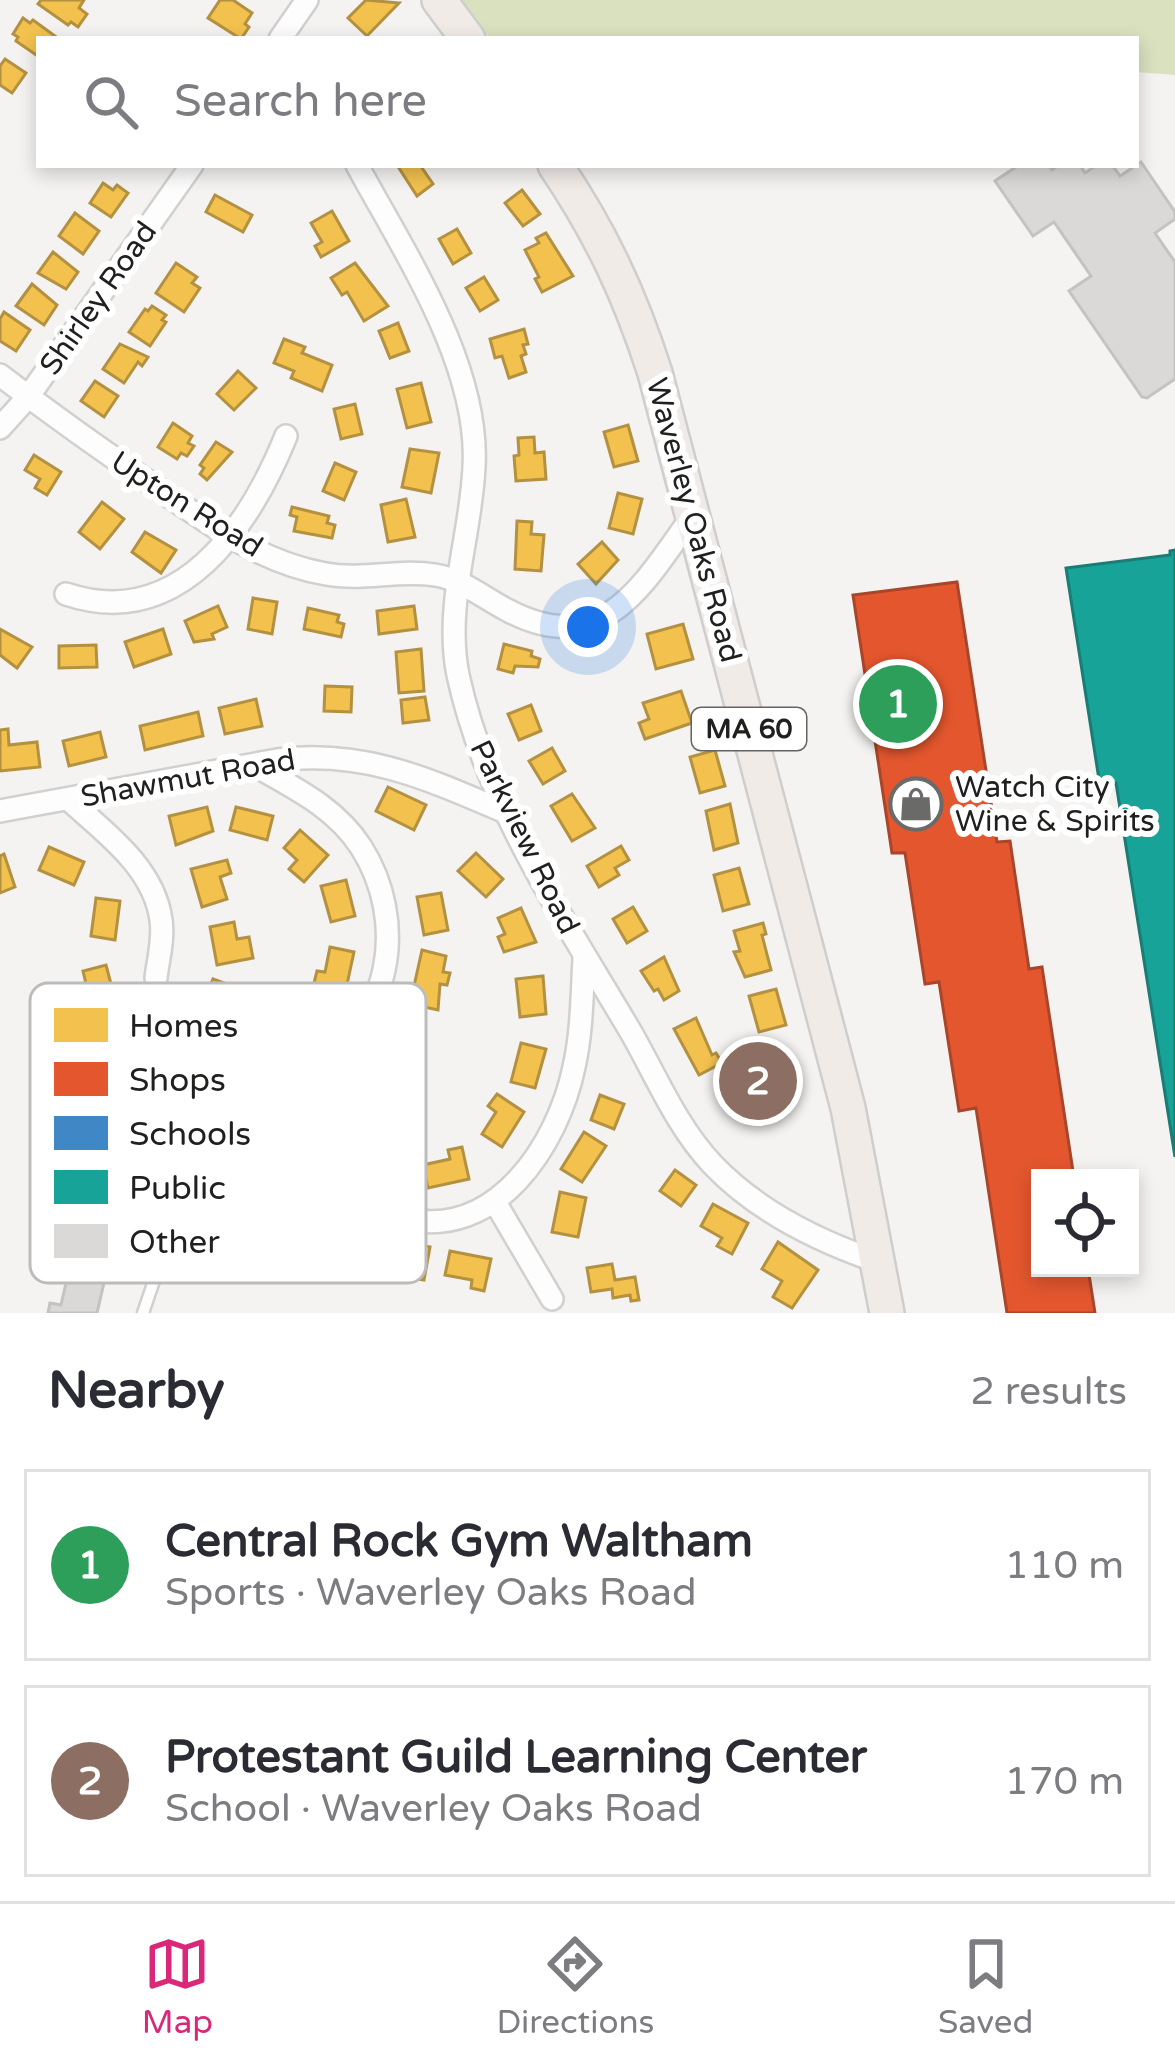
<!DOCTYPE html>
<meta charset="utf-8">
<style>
body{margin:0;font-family:"Varela Round",sans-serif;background:#f7f7f7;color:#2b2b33}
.controls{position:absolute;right:36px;bottom:36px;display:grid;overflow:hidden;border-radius:0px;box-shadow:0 6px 18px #0003}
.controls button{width:108px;height:108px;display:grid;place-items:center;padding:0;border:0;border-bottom:3px solid #e1e1e2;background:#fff;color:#2b2b33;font:60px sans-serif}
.you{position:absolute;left:588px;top:627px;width:42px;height:42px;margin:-30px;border:9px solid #fff;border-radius:50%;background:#1a73e8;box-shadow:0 0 0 18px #1a73e833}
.badge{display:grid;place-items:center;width:78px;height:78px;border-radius:50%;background:#db2777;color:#fff;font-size:39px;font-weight:700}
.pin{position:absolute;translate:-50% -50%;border:6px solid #fff;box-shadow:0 3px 12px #0006}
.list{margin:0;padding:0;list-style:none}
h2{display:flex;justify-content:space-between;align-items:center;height:156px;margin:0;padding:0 48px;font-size:51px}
h2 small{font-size:39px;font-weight:400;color:#7c7c81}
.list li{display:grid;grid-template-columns:78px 1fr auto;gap:36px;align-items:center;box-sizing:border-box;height:192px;margin:0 24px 24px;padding:0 24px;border:3px solid #e1e1e2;border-radius:0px}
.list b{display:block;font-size:45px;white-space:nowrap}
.list p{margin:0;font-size:39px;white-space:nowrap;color:#7c7c81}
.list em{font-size:39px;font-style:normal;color:#7c7c81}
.icon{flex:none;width:66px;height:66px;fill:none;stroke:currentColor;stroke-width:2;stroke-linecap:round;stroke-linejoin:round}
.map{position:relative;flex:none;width:1175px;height:1313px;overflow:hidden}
.search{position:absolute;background:#fff;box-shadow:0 6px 18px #0003;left:36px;right:36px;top:36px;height:132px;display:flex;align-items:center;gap:30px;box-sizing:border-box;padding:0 42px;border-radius:0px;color:#7c7c81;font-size:45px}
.sheet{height:588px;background:#fff}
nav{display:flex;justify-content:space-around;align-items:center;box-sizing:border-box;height:168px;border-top:3px solid #e1e1e2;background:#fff;font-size:33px;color:#7c7c81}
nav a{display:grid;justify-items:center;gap:6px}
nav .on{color:#db2777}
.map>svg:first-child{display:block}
.green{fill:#dae1bf}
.homes{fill:#f2c14e;stroke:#b39140;stroke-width:3}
.shops{fill:#e4572e;stroke:#a9462a;stroke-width:3}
.schools{fill:#3f88c5;stroke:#366993;stroke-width:3}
.public{fill:#17a398;stroke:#1a7c74;stroke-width:3}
.building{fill:#dad9d7;stroke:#c4c3c1;stroke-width:3}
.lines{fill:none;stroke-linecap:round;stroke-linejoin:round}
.service-casing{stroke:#d1d0cf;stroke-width:15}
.minor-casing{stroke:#d1d0cf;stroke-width:26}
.primary-casing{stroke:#cececd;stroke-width:38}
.service{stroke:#fdfdfd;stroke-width:10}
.minor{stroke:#fdfdfd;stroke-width:21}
.primary{stroke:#f1ebe8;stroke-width:33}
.labels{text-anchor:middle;stroke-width:12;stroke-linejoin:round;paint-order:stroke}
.shield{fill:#fff;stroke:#636362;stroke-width:3}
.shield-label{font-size:27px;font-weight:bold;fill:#20201f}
.street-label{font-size:30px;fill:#20201f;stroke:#fff}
.poi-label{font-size:30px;fill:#20201f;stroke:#fff;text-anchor:start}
.key{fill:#fff;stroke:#bcbcbc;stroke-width:3}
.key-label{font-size:33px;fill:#20201f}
</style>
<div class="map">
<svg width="1175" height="1313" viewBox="0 0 1175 1313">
<rect width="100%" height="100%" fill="#f4f3f1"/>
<path class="green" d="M462,0H1175V75L1136,72V39H490Z"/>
<g class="homes">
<path d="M41,0H84L79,8L87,14L78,27L71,22L68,25L38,4Z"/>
<path d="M220,0H233L252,13L245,24L249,27L241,39L208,18Z"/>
<path d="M366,0L399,3L367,36L348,18Z"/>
<path d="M23,18L30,23L33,20L59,39H39V57L16,41L18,37L13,34Z"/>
<path d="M5,59L26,73L12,93L0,85V66Z"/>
<path d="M397,165H420L433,184L417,196Z"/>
<path d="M103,183L113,190L117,185L128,193L111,217L90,203Z"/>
<path d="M522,190L540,214L523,226L505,203Z"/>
<path d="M215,195L252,215L243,232L206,212Z"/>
<path d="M332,211L349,241L321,257L315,246L322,242L311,223Z"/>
<path d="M75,213L99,231L83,254L59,236Z"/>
<path d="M457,229L471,253L453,264L439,239Z"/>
<path d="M546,233L573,276L542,292L535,279L539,277L525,250L539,243L536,238Z"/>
<path d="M53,252L78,272L66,289L38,273Z"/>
<path d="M176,263L197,277L192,283L200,288L184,312L156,293Z"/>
<path d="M355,263L388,306L364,321L347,292L342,295L331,278Z"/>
<path d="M484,277L498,300L480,311L466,288Z"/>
<path d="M32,284L57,305L44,325L16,306Z"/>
<path d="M152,306L166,315L162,320L166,322L150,346L129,332L145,309L148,311Z"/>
<path d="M4,312L30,330L16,351L0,341V319Z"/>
<path d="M398,323L409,351L390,358L379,331Z"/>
<path d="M524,329L528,344L523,345L526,354L521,356L526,372L509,378L502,356L495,358L490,339Z"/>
<path d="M284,339L305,347L302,353L332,365L322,391L291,378L294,371L274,363Z"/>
<path d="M120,344L148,357L142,366L138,362L124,383L103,369Z"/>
<path d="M238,371L256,388L234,410L217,394Z"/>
<path d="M95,381L118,396L104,417L81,401Z"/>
<path d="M421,383L431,422L407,428L397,389Z"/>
<path d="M355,404L362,434L341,439L334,409Z"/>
<path d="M173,423L192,436L188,443L194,446L187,456L181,453L177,459L158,447Z"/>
<path d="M628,425L638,461L614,467L604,432Z"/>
<path d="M534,437L535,453L544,452L546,479L516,481L514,456L519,455L518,438Z"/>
<path d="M216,442L232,452L207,480L200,474L204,468L200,465Z"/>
<path d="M410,449L439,453L431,493L402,487Z"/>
<path d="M34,455L61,472L47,495L35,488L40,479L25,470Z"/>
<path d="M335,463L356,472L344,500L323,491Z"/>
<path d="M618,493L642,499L633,534L609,528Z"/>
<path d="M406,499L415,537L388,542L381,505Z"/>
<path d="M102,502L124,519L100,549L79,532Z"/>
<path d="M292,507L329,516L327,523L335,525L332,538L294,531L297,517L290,515Z"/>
<path d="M517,521L532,522L531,534L544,535L541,571L515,569Z"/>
<path d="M145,532L176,550L161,573L132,552Z"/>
<path d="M602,542L618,560L596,584L578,564Z"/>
<path d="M253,598L277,602L272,634L248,629Z"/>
<path d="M218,606L227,627L212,634L214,639L194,642L185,621Z"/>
<path d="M414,606L417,629L379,634L377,611Z"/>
<path d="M308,608L339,615L337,622L344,624L341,637L304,629Z"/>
<path d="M683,624L693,659L656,669L647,634Z"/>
<path d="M0,629L32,647L17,668L0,655Z"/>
<path d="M163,629L171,654L134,667L125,642Z"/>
<path d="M504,644L532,651L531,656L540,659L538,667L515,666L513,673L498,669Z"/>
<path d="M96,645L97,667L59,668V646Z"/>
<path d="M421,649L424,691L399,693L396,652Z"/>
<path d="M325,686L352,687L351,712L324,711Z"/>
<path d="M681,691L692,723L645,739L639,723L649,719L643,703Z"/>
<path d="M425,697L429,720L403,723L401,700Z"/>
<path d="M256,699L262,726L225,734L219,708Z"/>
<path d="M531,705L541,731L519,740L508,714Z"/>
<path d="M198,712L203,736L145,750L140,726Z"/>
<path d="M8,729L9,745L37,742L40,767L0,771V730Z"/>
<path d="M100,732L106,757L69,766L63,741Z"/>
<path d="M552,748L565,771L543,784L529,761Z"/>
<path d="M715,750L725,786L700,793L690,757Z"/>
<path d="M388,787L426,805L414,830L376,811Z"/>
<path d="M572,794L595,828L572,841L551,806Z"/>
<path d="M730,804L738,843L714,850L706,811Z"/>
<path d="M207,807L213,831L176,845L169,816Z"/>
<path d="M236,807L273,816L267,840L230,830Z"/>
<path d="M300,830L328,855L304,882L289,869L297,860L284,848Z"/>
<path d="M621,846L629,860L615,868L619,875L599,887L587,866Z"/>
<path d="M49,847L84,862L74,885L39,870Z"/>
<path d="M476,853L503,879L486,897L458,871Z"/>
<path d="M4,854L15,887L0,893V856Z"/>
<path d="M227,860L231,873L220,877L227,899L202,907L191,869Z"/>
<path d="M739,868L749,904L723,911L714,875Z"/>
<path d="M346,880L355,916L331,922L321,886Z"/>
<path d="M441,893L448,930L424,935L417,897Z"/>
<path d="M96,898L120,901L115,940L91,936Z"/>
<path d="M633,907L647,931L627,943L613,919Z"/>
<path d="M521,908L536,942L504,952L498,937L505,934L498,918Z"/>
<path d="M234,922L237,939L249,937L253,958L217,965L210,927Z"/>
<path d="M763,923L766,934L762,935L771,970L745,977L734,952L740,951L734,931Z"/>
<path d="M330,947L354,952L346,989L314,983L317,971L325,972Z"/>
<path d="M422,950L446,956L443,972L450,973L447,985L440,984L438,1010L410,1004Z"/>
<path d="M664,957L679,991L664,1000L658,989L654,991L641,971Z"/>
<path d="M106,965L116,1003L92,1009L83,971Z"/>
<path d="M543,976L546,1014L520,1017L516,979Z"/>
<path d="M213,979L235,987L220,1024L198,1015Z"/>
<path d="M776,989L786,1025L759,1032L749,996Z"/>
<path d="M696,1018L712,1055L716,1053L722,1063L699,1075L674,1029Z"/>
<path d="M521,1043L546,1049L535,1088L511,1082Z"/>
<path d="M497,1094L524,1112L502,1147L482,1134L496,1112L488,1106Z"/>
<path d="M600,1095L624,1104L614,1129L591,1120Z"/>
<path d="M584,1132L606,1146L582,1182L561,1169Z"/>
<path d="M462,1147L469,1179L428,1188L423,1165L450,1159L448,1150Z"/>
<path d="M675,1170L696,1185L681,1206L660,1191Z"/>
<path d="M560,1192L586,1198L578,1237L552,1232Z"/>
<path d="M713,1204L748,1223L732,1254L717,1246L722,1238L701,1226Z"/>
<path d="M392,1240L430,1247L424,1280L411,1278L412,1270L387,1266Z"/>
<path d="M778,1242L818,1270L792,1308L773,1297L782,1281L762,1269Z"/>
<path d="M450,1251L491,1259L484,1291L471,1288L472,1280L445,1275Z"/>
<path d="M612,1264L615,1280L635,1277L639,1300L631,1301L630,1295L613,1298L612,1289L591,1292L587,1268Z"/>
</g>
<path class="shops" d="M957,582L997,842L1010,841L1029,969L1042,967L1074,1178H1040V1268H1088L1095,1313H1007L976,1108L959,1111L939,982L925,984L905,853H892L853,595Z"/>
<path class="schools" d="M761,1069L762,1072L773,1069L781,1097L749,1106L748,1102L736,1105L730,1081Z"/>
<path class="public" d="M1175,550V1157L1116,783L1100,786L1066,568L1170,555V551Z"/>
<g class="building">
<path d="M1141,162L1175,212V219L1155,233L1175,262V379L1147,398L1142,397L1069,291L1091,276L1054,222L1033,236L995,181L1019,165H1048L1052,170L1059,165H1080L1085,173L1097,165H1112L1120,176Z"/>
<path d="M74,1248L110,1257L97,1313H48L50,1303L61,1305Z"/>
</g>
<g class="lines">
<g class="service-casing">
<path id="service" d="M143,1313L157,1272"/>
</g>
<g class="minor-casing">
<g id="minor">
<path d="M280,39L307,0"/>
<path d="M357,165C404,252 480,365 474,467C471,536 444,606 458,675C486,805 565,920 632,1034C657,1078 677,1127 713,1165C756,1210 818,1241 876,1261"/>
<path d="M0,375C51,414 103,451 156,487C209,524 261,563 326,574C363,581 399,569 435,575C462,579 485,599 509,611C605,661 645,581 694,514"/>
<path d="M0,428L28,397L192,165"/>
<path d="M66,594C179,632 249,527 286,436"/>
<path d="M254,765C294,788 335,807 361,847C384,883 393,928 384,970C368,1043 302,1095 347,1175C359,1196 380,1212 403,1218C495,1242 558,1145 574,1067C582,1032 582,994 584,958"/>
<path d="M68,799C104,832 154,867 161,920C164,939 158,960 156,978"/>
<path d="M0,811L277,760C366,749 430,780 510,814"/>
<path d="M495,1202L552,1299"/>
</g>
</g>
<g class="primary-casing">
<g id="primary">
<path d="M439,0L468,39"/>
<path d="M555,165C601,233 630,295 655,373L848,1108L887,1313"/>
</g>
</g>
<use href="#service" class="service"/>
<use href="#minor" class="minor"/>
<use href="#primary" class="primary"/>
</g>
<defs>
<g id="shop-ring" transform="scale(2.7)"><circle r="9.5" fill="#fff" stroke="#6a6a68" stroke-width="1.5"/><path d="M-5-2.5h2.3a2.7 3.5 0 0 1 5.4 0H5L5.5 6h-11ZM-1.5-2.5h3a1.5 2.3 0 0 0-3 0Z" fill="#6a6a68"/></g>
</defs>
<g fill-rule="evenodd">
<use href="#shop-ring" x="916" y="804"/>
</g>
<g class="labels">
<rect class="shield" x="692" y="708" width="114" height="42" rx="9"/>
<g class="shield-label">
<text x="749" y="738">MA 60</text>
</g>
<g class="street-label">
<text transform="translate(98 298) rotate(-55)" y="10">Shirley Road</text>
<text transform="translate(187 504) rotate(32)" y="10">Upton Road</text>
<text transform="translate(694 520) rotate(75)" y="10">Waverley Oaks Road</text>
<text transform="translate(188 778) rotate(-10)" y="10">Shawmut Road</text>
<text transform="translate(525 837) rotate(64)" y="10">Parkview Road</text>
</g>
<g class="poi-label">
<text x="955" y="797">Watch City<tspan x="955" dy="34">Wine &amp; Spirits</tspan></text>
</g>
</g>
<rect x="30" y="983" width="396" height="300" rx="18" class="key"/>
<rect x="54" y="1008" width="54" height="34" fill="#f2c14e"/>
<rect x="54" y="1062" width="54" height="34" fill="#e4572e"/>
<rect x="54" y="1116" width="54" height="34" fill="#3f88c5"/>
<rect x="54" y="1170" width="54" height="34" fill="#17a398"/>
<rect x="54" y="1224" width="54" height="34" fill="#dad9d7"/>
<g class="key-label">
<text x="129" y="1037">Homes</text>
<text x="129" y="1091">Shops</text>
<text x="129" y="1145">Schools</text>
<text x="129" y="1199">Public</text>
<text x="129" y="1253">Other</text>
</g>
</svg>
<div class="controls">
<button><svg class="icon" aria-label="locate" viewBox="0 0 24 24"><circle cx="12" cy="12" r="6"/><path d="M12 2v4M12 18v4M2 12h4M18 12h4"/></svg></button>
</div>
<div class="you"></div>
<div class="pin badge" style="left:898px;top:704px;background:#2e9e5b">1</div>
<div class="pin badge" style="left:758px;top:1081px;background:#8d6e63">2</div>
<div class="search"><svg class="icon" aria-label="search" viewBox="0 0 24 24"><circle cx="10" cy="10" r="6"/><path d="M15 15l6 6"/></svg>Search here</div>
</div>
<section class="sheet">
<h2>Nearby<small>2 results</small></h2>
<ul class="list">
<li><span class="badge" style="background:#2e9e5b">1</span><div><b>Central Rock Gym Waltham</b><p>Sports · Waverley Oaks Road</p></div><em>110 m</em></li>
<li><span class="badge" style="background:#8d6e63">2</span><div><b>Protestant Guild Learning Center</b><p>School · Waverley Oaks Road</p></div><em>170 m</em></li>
</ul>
</section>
<nav>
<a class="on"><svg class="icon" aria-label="map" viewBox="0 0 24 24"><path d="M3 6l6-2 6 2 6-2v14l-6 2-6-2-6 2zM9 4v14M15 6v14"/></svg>Map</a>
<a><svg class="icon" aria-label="directions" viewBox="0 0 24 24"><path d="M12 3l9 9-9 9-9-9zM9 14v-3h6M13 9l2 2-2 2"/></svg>Directions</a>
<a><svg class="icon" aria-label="saved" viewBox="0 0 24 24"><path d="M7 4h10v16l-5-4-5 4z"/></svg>Saved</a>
</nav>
